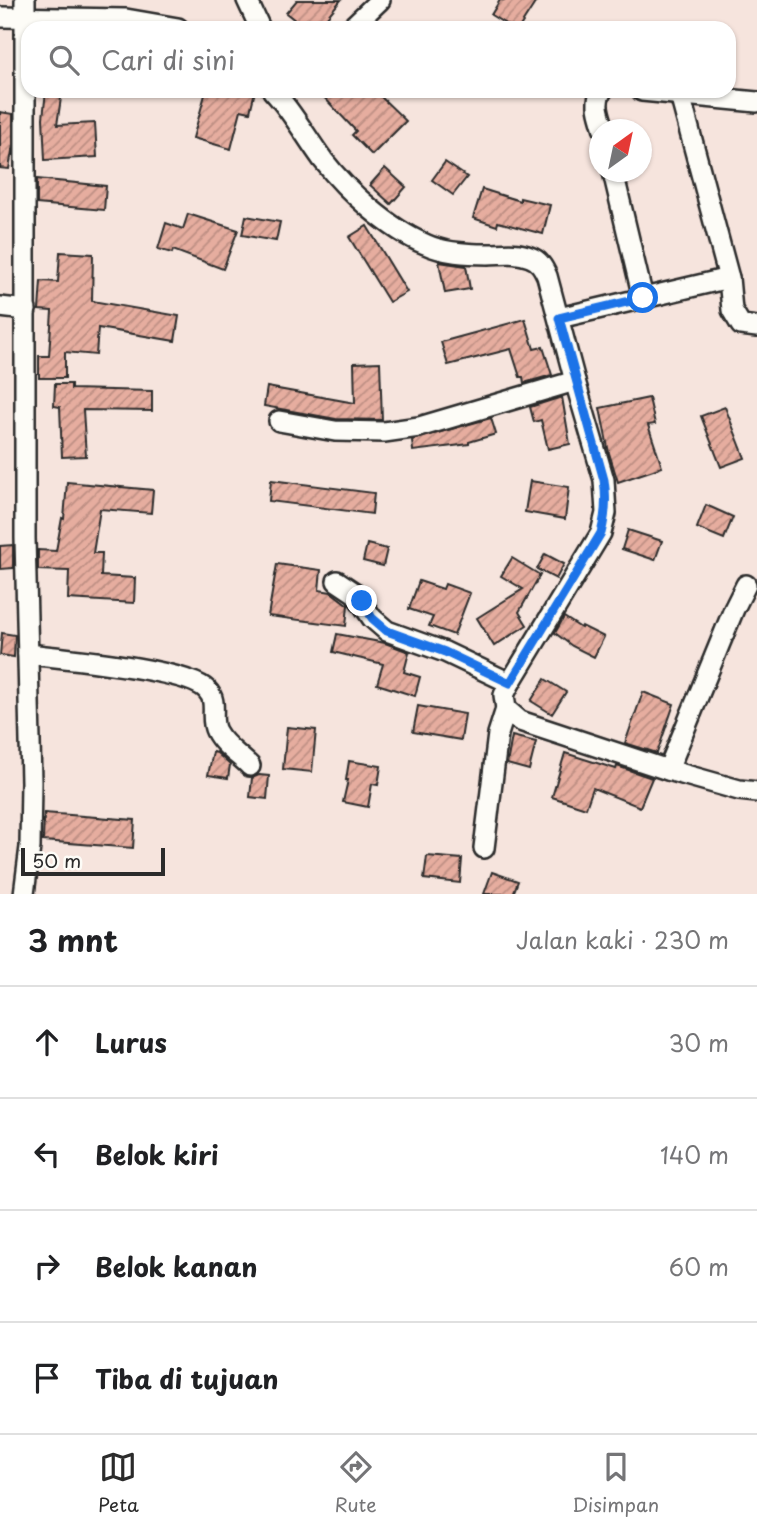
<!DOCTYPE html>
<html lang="id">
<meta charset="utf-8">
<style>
body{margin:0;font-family:"Playpen Sans",sans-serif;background:#f2f2f2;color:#202124}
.compass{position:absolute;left:589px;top:119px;width:63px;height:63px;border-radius:50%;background:#fff;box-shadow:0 2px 5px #0004;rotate:33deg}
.scale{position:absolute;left:21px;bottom:18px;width:144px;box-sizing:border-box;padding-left:7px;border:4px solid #2b2b2b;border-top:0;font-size:19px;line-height:24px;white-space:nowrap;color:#2b2b2b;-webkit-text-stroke:5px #fdfcf7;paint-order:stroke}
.stop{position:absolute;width:21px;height:21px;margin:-16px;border:5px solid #1a73e8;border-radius:50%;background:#fff}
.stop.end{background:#1a73e8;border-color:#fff;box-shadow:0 2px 7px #0008}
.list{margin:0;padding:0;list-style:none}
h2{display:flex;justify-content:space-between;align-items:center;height:91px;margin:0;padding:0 28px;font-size:30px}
h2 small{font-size:23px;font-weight:400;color:#757577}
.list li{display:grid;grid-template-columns:46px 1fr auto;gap:21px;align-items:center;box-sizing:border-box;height:112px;padding:0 28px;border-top:2px solid #e0e0e0}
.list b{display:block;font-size:26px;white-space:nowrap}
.list em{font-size:23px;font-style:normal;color:#757577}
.icon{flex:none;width:38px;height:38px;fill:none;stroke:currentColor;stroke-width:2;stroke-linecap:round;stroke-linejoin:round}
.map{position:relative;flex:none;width:757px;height:894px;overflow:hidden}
.search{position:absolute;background:#fff;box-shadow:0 2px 5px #0004;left:21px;right:21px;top:21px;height:77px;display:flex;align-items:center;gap:18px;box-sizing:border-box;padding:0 24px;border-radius:21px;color:#757577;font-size:26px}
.sheet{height:539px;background:#fff}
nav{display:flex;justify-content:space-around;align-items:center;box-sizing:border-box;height:98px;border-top:2px solid #e0e0e0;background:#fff;font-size:19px;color:#757577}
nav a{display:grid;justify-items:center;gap:4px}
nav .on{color:#2b2b2b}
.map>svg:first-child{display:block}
.building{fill:url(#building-hatch);stroke:#2b2b2b;stroke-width:2}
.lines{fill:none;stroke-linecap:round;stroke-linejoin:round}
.minor-casing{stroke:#2b2b2b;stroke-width:24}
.minor{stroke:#fdfcf7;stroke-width:19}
.route{stroke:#1a73e8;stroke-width:9}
</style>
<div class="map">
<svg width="757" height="894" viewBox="0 0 757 894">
<defs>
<pattern id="building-hatch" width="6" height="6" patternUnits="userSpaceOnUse" patternTransform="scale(1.75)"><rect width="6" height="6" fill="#e6ad9f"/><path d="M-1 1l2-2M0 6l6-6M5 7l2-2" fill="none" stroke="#bb8d82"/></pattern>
</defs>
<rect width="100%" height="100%" fill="#f6e4dd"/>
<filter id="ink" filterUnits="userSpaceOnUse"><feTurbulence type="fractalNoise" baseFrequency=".0143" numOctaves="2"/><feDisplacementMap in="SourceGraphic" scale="14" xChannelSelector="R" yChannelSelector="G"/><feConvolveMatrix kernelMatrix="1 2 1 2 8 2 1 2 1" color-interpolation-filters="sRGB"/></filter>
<g filter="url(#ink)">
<g class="building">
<path d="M297,0H341L318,28H305L286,13Z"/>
<path d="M500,0H537L519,28H512L491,15Z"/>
<path d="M46,91H62L57,125L95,123L97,157L45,160L43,118Z"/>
<path d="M206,91H255L250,112L241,110L231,149L193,138Z"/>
<path d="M318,91H375L406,121L372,155L352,135L356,131Z"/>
<path d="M0,112L13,114V145L9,169L0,168Z"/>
<path d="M445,162L467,177L453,195L432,180Z"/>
<path d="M385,168L406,187L391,204L370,185Z"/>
<path d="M37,179L106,186L104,210L37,204Z"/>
<path d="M482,189L520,201V198L550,205L543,234L498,222L497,226L473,218Z"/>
<path d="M188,214L238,230L223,269L173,250L172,253L158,249L166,223L183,229Z"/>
<path d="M246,216L280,222L276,241L242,235Z"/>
<path d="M367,226L407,292L389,302L349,237Z"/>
<path d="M60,252L93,254L92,301L179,316L175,341L98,328L96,355L65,352V378H39V356H49L52,311L39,310L41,281L58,282Z"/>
<path d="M439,262L466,266L470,289L445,293Z"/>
<path d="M525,319L534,349L543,347L552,375L524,383L523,377H520L511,349L448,365L441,342Z"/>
<path d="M380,362L382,420L336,419L264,406L267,387L355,403L354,363Z"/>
<path d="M55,384H71V389L152,391V411L83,410L86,456L62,457L60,407L54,406Z"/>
<path d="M562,397L570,444L548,449L541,420L534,422L530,407Z"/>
<path d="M649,398L655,424L648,425L662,467L618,482L609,453L600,408Z"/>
<path d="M725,407L745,458L721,467L701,416Z"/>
<path d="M491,418L496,434L469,442V444L413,451L412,440Z"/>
<path d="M271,480L374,493L372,514L269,501Z"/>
<path d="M530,481L569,487L565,519L525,512Z"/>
<path d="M67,482L153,490L151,513L100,509L93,553H102L101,576L135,578L134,603L68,599L69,571L38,570V550L56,551L62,518L64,519Z"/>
<path d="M706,505L733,517L724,539L697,528Z"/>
<path d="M628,530L662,541L655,560L622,549Z"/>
<path d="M367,544L387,549L383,566L363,561Z"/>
<path d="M13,545V568L0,569V546Z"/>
<path d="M545,554L564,564L556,579L537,569Z"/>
<path d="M512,558L540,575L519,612L527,625L494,646L477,618L523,589L501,576Z"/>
<path d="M277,564L321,570L319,590L331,592L348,605L346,626L268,616Z"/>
<path d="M419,581L443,589L445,584L470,593L454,635L429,626L433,617L409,609Z"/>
<path d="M564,617L581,628L582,626L604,637L594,657L572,646L555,633Z"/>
<path d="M2,633L15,635L14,657L0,655Z"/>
<path d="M337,634L385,643L409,652L404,672L420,677L415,696L377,684L383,664L333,652Z"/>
<path d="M545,679L566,692L552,714L531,701Z"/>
<path d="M643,692L674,704L657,753L625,743Z"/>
<path d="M418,706L465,714L461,740L413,732Z"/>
<path d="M287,727L316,730L312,772L283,769Z"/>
<path d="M512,736L536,742L529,770L507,764Z"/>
<path d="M213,752L217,753L230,765L228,778L208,775Z"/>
<path d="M565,753L616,769L617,766L652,778L640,807L593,788L586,808L552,797Z"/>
<path d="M349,761L381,766L378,785L372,784L368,807L343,802L348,780H346Z"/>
<path d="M259,775L269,776L267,799L250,797L252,778Z"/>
<path d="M44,813L135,820L133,848L43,841Z"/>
<path d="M427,856L462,859L460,883L424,879Z"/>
<path d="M492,872L518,881L513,894H484Z"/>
</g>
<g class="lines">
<g class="minor-casing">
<g id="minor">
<path d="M247,0L260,28"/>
<path d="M0,17L126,19L178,28"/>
<path d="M351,28L380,0"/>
<path d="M273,91C292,111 306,137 323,160C347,191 389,229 425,244C444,253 467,254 488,254C502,254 516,251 530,257C539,260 543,267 547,276L575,381L604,480L606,513L601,533L510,683L504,695L506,709L520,721L668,770L739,790L757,792"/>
<path d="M602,91C593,102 601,117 604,130"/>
<path d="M642,91L757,102"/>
<path d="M680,95L729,278L732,310L741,325L757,327"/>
<path d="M613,172L643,298"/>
<path d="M0,307L26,310"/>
<path d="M559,318L729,278"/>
<path d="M279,421L335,431L384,432L419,427L575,381"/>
<path d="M337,581L355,593L372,618L387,631L445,652L510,683"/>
<path d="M28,654C61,658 188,669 207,690C219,702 209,718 216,731C223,745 239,755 250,766"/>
<path d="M668,770L734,609L746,585"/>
<path d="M484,848L498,734L506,709"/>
<path d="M24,894L30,847L31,782L25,538V0"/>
</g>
</g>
<use href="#minor" class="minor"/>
</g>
</g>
<g class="lines" filter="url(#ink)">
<path class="route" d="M362,601L372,618L387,631L445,652L510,683L601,533C606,514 607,499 604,480L559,318L643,298"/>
</g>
</svg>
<svg class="compass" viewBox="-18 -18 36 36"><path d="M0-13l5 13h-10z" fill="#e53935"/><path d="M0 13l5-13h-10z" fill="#757577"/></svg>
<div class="scale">50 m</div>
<div class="stop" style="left:643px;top:298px"></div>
<div class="stop end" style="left:362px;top:601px"></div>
<div class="search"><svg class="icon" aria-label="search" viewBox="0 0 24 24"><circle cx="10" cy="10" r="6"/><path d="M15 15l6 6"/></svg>Cari di sini</div>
</div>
<section class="sheet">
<h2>3 mnt<small>Jalan kaki · 230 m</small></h2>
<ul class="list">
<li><svg class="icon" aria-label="ahead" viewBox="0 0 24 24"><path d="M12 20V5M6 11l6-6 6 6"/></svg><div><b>Lurus</b></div><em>30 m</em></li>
<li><svg class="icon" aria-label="left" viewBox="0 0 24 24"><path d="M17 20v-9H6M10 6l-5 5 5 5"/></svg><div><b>Belok kiri</b></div><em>140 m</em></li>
<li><svg class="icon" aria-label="right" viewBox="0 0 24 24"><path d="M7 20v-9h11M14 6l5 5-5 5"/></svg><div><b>Belok kanan</b></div><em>60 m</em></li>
<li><svg class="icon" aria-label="arrive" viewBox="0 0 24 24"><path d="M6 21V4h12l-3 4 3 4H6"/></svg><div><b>Tiba di tujuan</b></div></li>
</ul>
</section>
<nav>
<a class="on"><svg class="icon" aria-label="map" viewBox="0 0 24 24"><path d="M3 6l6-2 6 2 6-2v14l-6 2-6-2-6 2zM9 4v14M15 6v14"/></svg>Peta</a>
<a><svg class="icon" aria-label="directions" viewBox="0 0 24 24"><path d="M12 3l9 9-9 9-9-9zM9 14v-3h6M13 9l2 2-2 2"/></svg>Rute</a>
<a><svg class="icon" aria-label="saved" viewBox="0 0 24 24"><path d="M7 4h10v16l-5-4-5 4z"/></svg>Disimpan</a>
</nav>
